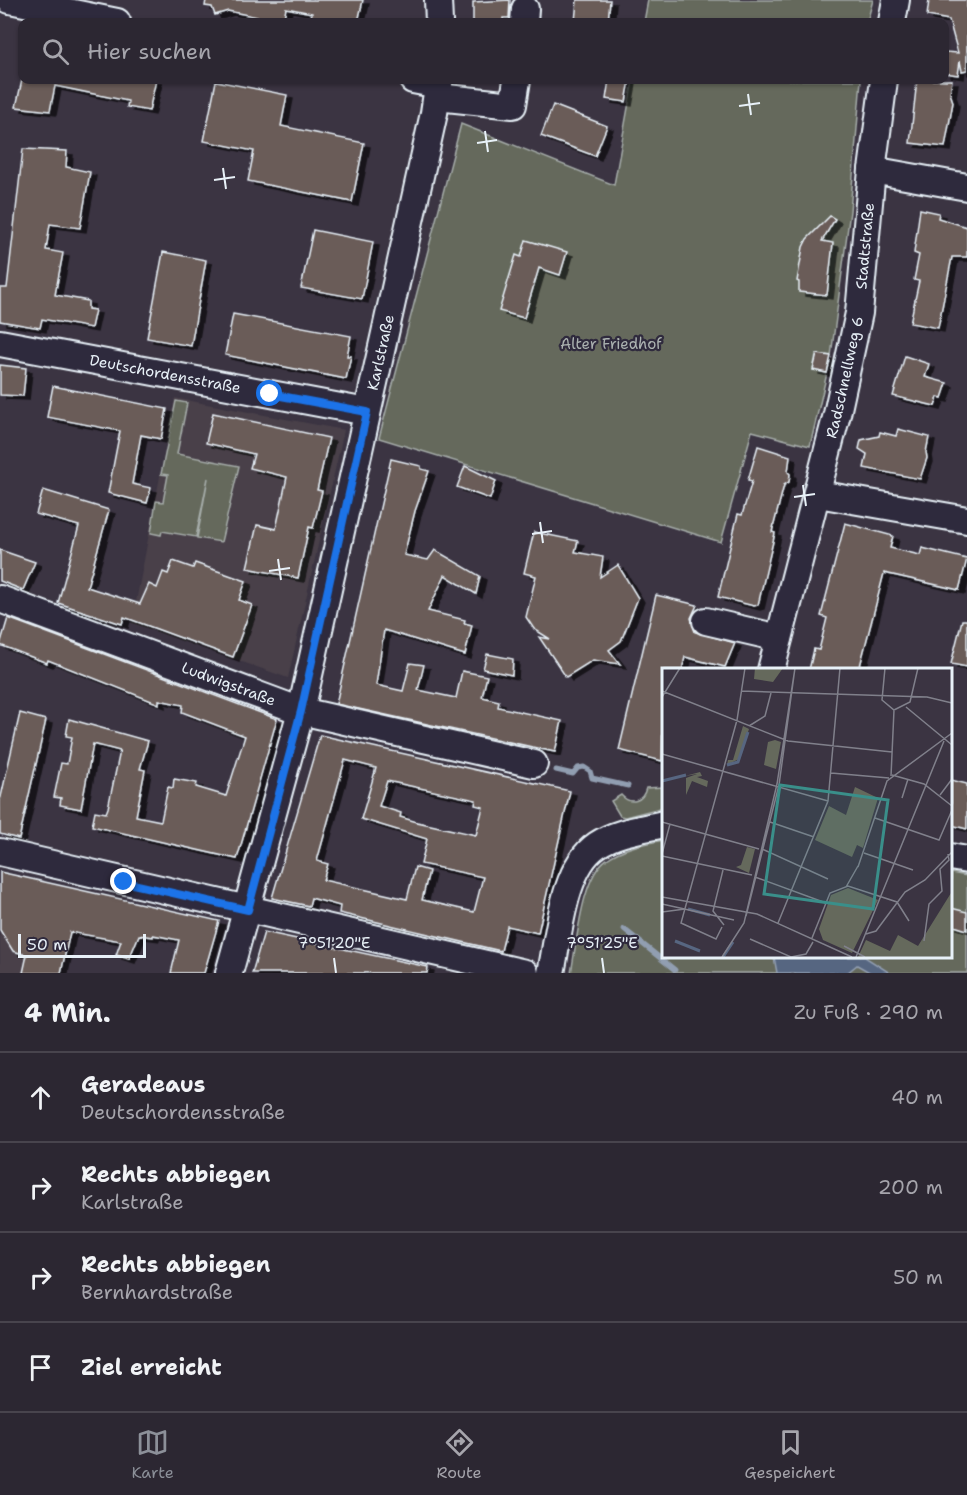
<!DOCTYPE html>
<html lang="de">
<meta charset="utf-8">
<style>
body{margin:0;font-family:"Shantell Sans",sans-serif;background:#38333e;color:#f1f3f6}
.scale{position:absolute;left:18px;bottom:15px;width:128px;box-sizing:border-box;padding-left:6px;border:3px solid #e8f1f8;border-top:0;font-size:16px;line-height:21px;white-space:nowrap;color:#e8f1f8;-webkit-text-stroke:4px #2f2a3d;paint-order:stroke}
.stop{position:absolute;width:18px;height:18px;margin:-14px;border:4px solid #1a73e8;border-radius:50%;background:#fff}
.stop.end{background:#1a73e8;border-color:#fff;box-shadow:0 2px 6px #0008}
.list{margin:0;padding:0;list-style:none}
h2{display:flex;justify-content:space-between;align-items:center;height:78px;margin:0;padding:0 24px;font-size:26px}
h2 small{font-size:20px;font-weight:400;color:#a6a5ac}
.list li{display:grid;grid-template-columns:39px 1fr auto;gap:18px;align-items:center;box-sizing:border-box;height:90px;padding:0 24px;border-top:2px solid #48444d}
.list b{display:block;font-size:22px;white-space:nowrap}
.list p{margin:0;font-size:20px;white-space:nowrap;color:#a6a5ac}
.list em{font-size:20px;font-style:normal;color:#a6a5ac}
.icon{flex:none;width:33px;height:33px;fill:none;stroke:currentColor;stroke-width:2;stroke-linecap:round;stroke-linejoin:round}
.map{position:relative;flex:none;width:967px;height:973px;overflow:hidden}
.search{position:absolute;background:#2c2732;box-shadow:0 2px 4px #0004;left:18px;right:18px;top:18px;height:66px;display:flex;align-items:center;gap:15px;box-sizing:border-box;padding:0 21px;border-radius:12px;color:#a6a5ac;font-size:22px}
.sheet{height:438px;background:#2c2732}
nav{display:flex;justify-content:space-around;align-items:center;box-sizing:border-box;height:84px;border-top:2px solid #48444d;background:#2c2732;font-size:16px;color:#a6a5ac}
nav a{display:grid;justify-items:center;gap:3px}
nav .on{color:#8c9099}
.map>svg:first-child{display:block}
.built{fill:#494049}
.green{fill:#65695c;stroke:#a6adaa;stroke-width:1.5}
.water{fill:#576681;stroke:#919eb1;stroke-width:1.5}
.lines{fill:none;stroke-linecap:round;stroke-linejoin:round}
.stream{stroke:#919eb1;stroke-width:5}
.building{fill:#6a5b58;stroke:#e8f1f8;stroke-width:1.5;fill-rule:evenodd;filter:url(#shadow)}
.minor-casing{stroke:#e8f1f8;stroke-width:30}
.minor{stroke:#2f2a3d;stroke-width:26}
.route{stroke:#1a73e8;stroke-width:8}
.ticks{fill:none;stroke:#e8f1f8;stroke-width:2}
.labels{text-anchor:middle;stroke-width:4.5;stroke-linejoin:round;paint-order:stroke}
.street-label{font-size:15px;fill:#e8f1f8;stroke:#2f2a3d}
.park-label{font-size:15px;fill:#adb4b2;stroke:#2f2a3d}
.inset-river{fill:none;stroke:#576681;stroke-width:3}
.inset-road{fill:none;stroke:#80808b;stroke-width:1.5}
.view{fill:#3a8f8a;fill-opacity:0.15;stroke:#3a8f8a;stroke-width:3}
.inset-edge{fill:none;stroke:#e8f1f8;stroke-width:3}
.ticks-label{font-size:15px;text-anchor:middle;fill:#e8f1f8;stroke:#2f2a3d;stroke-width:4.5;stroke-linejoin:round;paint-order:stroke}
</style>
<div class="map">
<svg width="967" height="973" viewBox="0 0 967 973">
<defs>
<filter id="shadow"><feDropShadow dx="6" dy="4" stdDeviation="0" flood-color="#0009"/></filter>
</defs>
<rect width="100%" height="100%" fill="#3b3442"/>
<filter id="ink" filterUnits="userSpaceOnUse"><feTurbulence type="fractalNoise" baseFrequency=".0167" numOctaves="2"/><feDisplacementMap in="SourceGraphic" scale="12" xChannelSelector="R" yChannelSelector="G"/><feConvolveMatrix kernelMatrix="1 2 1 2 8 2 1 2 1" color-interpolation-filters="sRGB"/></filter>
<g filter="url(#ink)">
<g class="built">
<path d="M175,398L344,430L288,678L132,623Z"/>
<path d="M0,872L14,875L2,933L13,951L27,955L23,973H0Z"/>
</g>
<g class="green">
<path d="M648,0H873L867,22H644Z"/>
<path d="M633,80H861L850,211L831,356L816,354L813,370L827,373L810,446L752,431L721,542L379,438L461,124L614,185Z"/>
<path d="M176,401L187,403L177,454L239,466L221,542L197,538L208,478L196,537L162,531L161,535L151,533L156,501L163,502L168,475L161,474Z"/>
<path d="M664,787V807L625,817L620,816L611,801L621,795C631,806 643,801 646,788Z"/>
<path d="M664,840V956H950L951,873L967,876V973H571C577,944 581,876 607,859C624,847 644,844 664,840Z"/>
</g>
<path class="water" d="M774,957H865L890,973H871L857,965L847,973H777Z"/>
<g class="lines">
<g class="stream">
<path d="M556,770L573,774L578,768L584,767L590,771L592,778L628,786"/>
<path d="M624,929L675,970"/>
</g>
</g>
<g class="building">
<path d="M206,0H363L358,22H310L312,13L286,8L283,22L228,11L215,15L212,7L205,6Z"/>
<path d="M510,0L509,18H503V22H473V2Z"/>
<path d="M577,0H610L608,22H575Z"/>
<path d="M929,0H967V70L962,71L960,61L958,75L945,73V52L958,53L949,20L927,16Z"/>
<path d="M22,80H156L149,111L127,107L128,101L55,86L50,111L16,107Z"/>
<path d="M609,80H630L626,102L606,99Z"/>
<path d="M917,80H952L950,93L953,102L945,147L910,143Z"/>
<path d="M216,81L287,95L281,126L364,143L352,202L248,181L254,151L204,141Z"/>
<path d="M553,105L607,126L595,156L541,136Z"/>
<path d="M23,149L67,151L66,167L90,172L80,228L50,224L46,250L63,253L55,295L88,301V309L95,310L91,328L42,319L40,328L0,321V288H7Z"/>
<path d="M920,209L939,213L938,218L967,227V257H952L938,328L910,323L919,281L914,280L919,255L914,253Z"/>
<path d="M830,216L835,219L822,241L833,243L827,295L799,292V282L797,281L803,247L807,239Z"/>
<path d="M313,230L373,242L362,299L301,288Z"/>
<path d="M526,240L567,252L560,275L539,268L524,318L499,311L516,255L521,257Z"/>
<path d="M163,252L206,260L191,346L147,338Z"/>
<path d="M233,314L351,336L347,356H351L346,379L225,355Z"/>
<path d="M817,354L831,356L827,373L813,370Z"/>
<path d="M905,356L929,364L925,377L947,383L942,398L938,397L935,406L893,396Z"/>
<path d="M0,365L26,368L23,396L0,395Z"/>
<path d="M53,386L167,409L161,439L141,435L132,484L151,488L147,503L108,493L120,431L47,417Z"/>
<path d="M213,413L329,438L317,490L322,491L313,528L309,527L298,578L247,568L257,525L276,529L287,477L250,468L254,454L206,443Z"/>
<path d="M898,429L929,437L926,452L927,458L920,479L864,468L867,454L859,449L861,440L879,436L880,432L896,436Z"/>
<path d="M758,446L790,456L788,472L790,474L789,482L784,485L772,532L775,533L758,605L754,606L718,597L738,514L742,515L752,481L748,480Z"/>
<path d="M391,459L421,466V469L429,471L415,511L404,555L428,560L435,550L480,576L476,594L445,575L428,611L465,620L464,623L472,625L465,655L384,630L376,685L403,691L410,663L424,665L418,690L456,698L462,671L487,676L482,697L499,701L498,707L562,721L555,752L336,704Z"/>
<path d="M465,466L496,481L490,499L457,487Z"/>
<path d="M43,490L109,510L87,587L140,604L149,584L157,588L163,572L168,574L173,561L193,568L195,563L246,581L239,600L252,605L233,657L124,617L122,624L58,603L79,526L36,514Z"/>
<path d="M845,523L893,536L890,548L920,555L922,548L967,559L959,590L884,573L859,670H809L814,649L819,650L827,618L821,616Z"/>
<path d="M534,532L578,541L575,552L603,557L600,577L618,565L638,598L621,641L609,650L620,664L593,660L566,677L539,637L550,639L534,629L526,617L536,576L524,573Z"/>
<path d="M0,550L35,562L23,590L0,581Z"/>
<path d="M656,595L697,605L691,618L695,632L735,643L725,667L685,657L682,670H664L662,761L619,750Z"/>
<path d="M8,618L277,719L237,859L92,826L95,811L106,813L108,808L120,751L93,744L81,809L60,805L61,798L54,797L61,763L67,764L72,737L66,736L69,719L148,741L140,769L145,770L136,816L161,821L168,787L173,788L174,779L197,783L196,787L226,796L245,736L182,712L183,705L159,700V704L48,660L47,663L0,645Z"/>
<path d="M962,620H967V667L951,664Z"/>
<path d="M487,654L513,659L512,675L483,669Z"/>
<path d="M20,713L46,720L19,839L0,834V801Z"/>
<path d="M320,735L570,791L538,933L507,926L501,951L339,913L340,906L311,898L309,906L272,898ZM345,760L376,768L361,819L427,839L421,864L483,877L474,912L422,900L429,871L415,867L407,899L323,880L328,864L317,861ZM387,781L476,800L475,805L483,807L476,835L417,822L400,817L401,813L379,806Z"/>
<path d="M951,780L967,784V829L951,825Z"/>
<path d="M0,872L219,921L204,973H171L179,940L153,935V937L139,935L129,959L116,955L121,941L70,932L61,973H23L27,955L13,951L0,930Z"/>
<path d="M951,908L967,912V930L951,925Z"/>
<path d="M264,932L428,967L427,973H252Z"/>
</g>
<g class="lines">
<g class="minor-casing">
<g id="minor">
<path d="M10,0L117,22"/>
<path d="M438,0L439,22"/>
<path d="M524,22L525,9"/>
<path d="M892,22L896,0"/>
<path d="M413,80L439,85"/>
<path d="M437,97L513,105L517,80"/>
<path d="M872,170L967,187"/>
<path id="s1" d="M0,343L367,412"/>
<path d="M818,494L967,520"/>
<path id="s2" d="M0,599L301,711L534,764"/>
<path d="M706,621L779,638"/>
<path id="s3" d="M771,670L837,414L859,313L872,170L884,80"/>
<path d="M0,852L525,973"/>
<path d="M950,857L967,860"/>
<path id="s4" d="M229,973L301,711L434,113L439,80"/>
<path d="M551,973C559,935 563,868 597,845C616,832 642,829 664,824"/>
</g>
</g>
<use href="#minor" class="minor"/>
</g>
</g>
<g class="lines" filter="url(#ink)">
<path class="route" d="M124,882L248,910L301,711L367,412L270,394"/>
</g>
<path class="ticks" d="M748,94L751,115M739,106L760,103M485,131L488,152M477,143L497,140M223,168L226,189M214,180L235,177M803,485L806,506M794,497L815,494M540,522L543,543M532,534L552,531M278,559L281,580M269,571L290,568M334,958L336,973M602,958L604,973"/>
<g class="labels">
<g class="street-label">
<text dy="5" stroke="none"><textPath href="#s3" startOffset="435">Stadtstraße</textPath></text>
<text dy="5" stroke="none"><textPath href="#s4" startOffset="639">Karlstraße</textPath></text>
<text dy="5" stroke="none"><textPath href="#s1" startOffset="168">Deutschordensstraße</textPath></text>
<text dy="5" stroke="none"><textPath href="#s3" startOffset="302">Radschnellweg 6</textPath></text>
<text dy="5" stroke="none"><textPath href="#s2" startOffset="244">Ludwigstraße</textPath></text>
</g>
<g class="park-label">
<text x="611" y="349">Alter Friedhof</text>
</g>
</g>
<g transform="translate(662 668)">
<rect width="290" height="290" fill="#3b3442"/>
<path d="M93,0H121L111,14L92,11ZM81,58L87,61L77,91L65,97L66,92H71ZM113,72L119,74L114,101L102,97L106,74ZM38,104L40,108L35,109L46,113L45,119L30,113L24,127V110L35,106L23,108ZM193,119L216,130L201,180L195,177L190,189L153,172L167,138L184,147ZM85,179L93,181L87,205L74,199L79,197ZM186,220L216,232L190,285L161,272L157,261L169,227ZM289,225V289H196L204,272L228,283L236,267L256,278Z" fill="#65695c"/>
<path class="inset-river" d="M65,97L76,94L86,64M0,113L24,107M26,241L48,247M13,273L38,283M61,289L71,274"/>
<path class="inset-road" d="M223,0L220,32L232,42L248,34L256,0M0,23L126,73L230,84M79,23L265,29L290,35M0,29L18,0M244,39L290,77M87,58L103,48L109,25M0,86L166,133M169,105L227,110M230,107L262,116L290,138M229,108L232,42M278,127L290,111M240,130L246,111M213,150L277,172L290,142M0,154L97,181M108,154L152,169M100,181L166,211M202,185L251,202M0,186L8,156M0,188L90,207M196,199L225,113L290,65M61,202L51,243L62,257M93,209L164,235M184,219L196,198M0,229L95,246L190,289M0,236L72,252M0,244L23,241M84,248L117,117L133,0M116,255L166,133L178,0M60,259L54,271L19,255L75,52L83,0M204,266L214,263L243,224L263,212L290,184M150,270L168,225L186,218L235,234L247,253M88,271L129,289L144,286L151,274M262,273L267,236L280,223L278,201L287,192L286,186M182,278L203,289M60,289L82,255L115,116L133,0M194,289L282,73"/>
<path class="view" d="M118,117L226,132L211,241L102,226Z"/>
<rect width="290" height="290" class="inset-edge"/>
</g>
<g class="ticks-label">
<text x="334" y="948">7°51'20"E</text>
<text x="602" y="948">7°51'25"E</text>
</g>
</svg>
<div class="scale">50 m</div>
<div class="stop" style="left:270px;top:394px"></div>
<div class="stop end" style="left:124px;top:882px"></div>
<div class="search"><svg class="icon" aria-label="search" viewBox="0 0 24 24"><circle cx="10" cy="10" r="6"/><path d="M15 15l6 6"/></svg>Hier suchen</div>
</div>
<section class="sheet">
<h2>4 Min.<small>Zu Fuß · 290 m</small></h2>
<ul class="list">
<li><svg class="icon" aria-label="ahead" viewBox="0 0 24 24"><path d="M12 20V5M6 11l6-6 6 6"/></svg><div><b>Geradeaus</b><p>Deutschordensstraße</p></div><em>40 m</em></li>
<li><svg class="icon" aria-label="right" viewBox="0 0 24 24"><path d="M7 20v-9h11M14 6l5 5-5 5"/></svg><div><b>Rechts abbiegen</b><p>Karlstraße</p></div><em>200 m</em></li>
<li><svg class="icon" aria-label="right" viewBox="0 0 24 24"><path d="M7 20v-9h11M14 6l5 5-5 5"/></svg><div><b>Rechts abbiegen</b><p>Bernhardstraße</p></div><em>50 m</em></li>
<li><svg class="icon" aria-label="arrive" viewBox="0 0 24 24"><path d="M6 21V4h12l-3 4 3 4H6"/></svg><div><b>Ziel erreicht</b></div></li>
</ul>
</section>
<nav>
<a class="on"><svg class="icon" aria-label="map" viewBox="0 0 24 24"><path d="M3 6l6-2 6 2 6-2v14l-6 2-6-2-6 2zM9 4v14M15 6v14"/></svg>Karte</a>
<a><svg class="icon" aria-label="directions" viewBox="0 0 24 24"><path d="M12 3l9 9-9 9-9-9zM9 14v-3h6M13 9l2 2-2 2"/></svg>Route</a>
<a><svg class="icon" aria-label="saved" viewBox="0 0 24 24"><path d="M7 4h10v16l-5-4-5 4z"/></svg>Gespeichert</a>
</nav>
